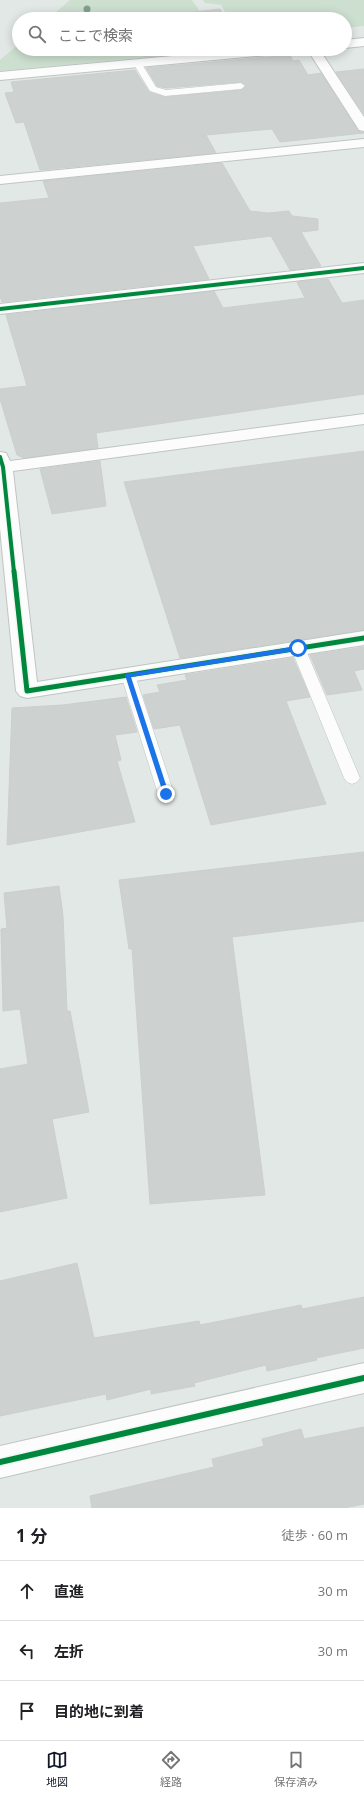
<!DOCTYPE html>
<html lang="ja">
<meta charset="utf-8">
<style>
body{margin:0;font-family:"Open Sans","Noto Sans JP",sans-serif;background:#f6f6f6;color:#202124}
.stop{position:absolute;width:12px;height:12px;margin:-9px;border:3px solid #1a73e8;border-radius:50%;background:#fff}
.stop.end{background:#1a73e8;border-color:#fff;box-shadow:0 1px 4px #0008}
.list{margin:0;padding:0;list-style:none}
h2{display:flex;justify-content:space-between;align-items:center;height:52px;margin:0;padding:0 16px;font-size:17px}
h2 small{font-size:13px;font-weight:400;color:#757577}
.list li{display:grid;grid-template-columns:26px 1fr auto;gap:12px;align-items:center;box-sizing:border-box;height:60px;padding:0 16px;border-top:1px solid #e0e0e0}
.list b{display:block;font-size:15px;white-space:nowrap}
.list em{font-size:13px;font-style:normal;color:#757577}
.icon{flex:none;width:22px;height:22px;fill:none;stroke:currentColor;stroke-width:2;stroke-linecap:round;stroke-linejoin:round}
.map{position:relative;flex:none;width:364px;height:1508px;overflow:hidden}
.search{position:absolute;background:#fff;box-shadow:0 2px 10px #0003;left:12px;right:12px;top:12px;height:44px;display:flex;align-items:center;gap:10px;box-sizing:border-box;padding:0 14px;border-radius:22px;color:#757577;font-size:15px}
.sheet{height:232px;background:#fff}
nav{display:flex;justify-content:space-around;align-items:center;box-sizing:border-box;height:56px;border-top:1px solid #e0e0e0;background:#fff;font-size:11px;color:#757577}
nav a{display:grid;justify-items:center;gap:2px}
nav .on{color:#111827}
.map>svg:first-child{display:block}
.green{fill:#cde0d0}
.building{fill:#cdd1cf;stroke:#cbd0ce}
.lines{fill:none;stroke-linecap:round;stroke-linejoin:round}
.lane-casing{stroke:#bfc5c2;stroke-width:1}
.street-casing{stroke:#bfc5c2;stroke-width:2}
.secondary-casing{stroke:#bfc5c2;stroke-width:2}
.lane{fill:#fbfcfb;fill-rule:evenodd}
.street{fill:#fbfcfb;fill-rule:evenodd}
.secondary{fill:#fbfcfb;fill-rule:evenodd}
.cycleway-far2-casing{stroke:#f0f7f3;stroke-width:6}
.cycleway-far1-casing{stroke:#f0f7f3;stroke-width:8}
.cycleway-casing{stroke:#f0f7f3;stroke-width:9}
.cycleway-far2{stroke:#00873e;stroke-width:4}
.cycleway-far1{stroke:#00873e;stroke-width:5}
.cycleway{stroke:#00873e;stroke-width:6}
.tree{fill:#81a38a}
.route{fill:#1a73e8}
</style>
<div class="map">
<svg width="364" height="1508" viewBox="0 0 364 1508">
<rect width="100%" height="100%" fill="#e2e8e5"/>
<g class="green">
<path d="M70,0H192L205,19H48Z"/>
<path d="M203,0H364V26L345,28V19H229L221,5L205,3Z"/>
<path d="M19,44V49L225,50L0,71V60Z"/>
</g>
<g class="building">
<path d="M220,9L226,19H168L178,18L176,14Z"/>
<path d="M140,49H232L144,57Z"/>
<path d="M290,55L293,61L299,60L308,75L321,73L358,131L364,133L280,142L272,129L206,135L216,153L40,170L24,122L16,123L5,93L14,92L11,82L135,70L149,92L165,97L241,90L246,86L241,82L166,88L157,86L146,68Z"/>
<path d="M364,69V114L336,72Z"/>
<path d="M222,163L250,211L268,213L289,211L292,216L318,219V230L301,232L321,266L290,270L271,236L193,246L209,279L2,302L0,296V203L49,198L43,181Z"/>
<path d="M328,279L342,303L364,300V394L96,433L98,448L24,458L17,455L0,399V389L27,386L6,315L214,291L223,308L305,298L297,282Z"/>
<path d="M364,451V630L180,658L124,482Z"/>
<path d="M100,461L106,506L52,514L40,469Z"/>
<path d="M364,647V669L354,671L362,690L327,695L310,655Z"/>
<path d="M293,658L310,697L286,701L326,804L211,825L180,725L154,729L143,695L160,692L157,685L187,680L185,675Z"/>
<path d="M126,697L137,732L115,735L121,760L117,761L135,822L7,845L12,708L63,705Z"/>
<path d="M364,852V921L232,937L265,1195L150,1204L132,949H129L119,880Z"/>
<path d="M59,886L63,916L67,1011H70L89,1112L52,1119L67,1198L0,1212V1069L28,1064L20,1009L3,1011L1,929L7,928L4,893Z"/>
<path d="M77,1263L94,1338L199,1321L200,1325L301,1305L302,1309L364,1297V1348L316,1358L317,1360L267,1371L266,1365L194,1383L195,1386L151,1394V1389L107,1400L106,1394L0,1416V1281Z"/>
<path d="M364,1427V1504L344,1508H92L90,1496L214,1467L212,1459L264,1446L262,1439L301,1429L304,1439Z"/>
</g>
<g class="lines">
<g class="lane-casing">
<g id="lane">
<path d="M137,60L140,61L156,87L166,90L241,83L245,86L241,89L165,96L150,91L133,63Z"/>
<path d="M298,643L303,645L305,648L360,778L357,782L352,784L347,782L344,778L291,648L293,645Z"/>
<path d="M128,670L133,672L135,675L174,794L171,798L166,800L161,798L158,794L121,675L123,672Z"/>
</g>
</g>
<g class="street-casing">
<g id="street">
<path d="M307,49H319L364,117V131L359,130Z"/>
<path d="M364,263V273L0,314V304Z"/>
<path d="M364,414V424L13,471L37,682L364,631V645L27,698L20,696L16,691L0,528V452L6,453L10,461Z"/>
<path d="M364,1363V1393L0,1478V1446Z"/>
</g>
</g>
<g class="secondary-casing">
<g id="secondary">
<path d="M364,38V46L345,48V40Z"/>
<path d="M248,49H295L293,52L289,53L0,80V72Z"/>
<path d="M364,139V147L0,184V176Z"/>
</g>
</g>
<use href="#lane" class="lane"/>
<use href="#street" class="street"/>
<use href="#secondary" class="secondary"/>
<g class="cycleway-far2-casing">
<g id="cycleway-far2">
<path d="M0,309L364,268"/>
<path d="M0,457L3,467L14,572"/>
</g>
</g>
<g class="cycleway-far1-casing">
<path id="cycleway-far1" d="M14,571L27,691L364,638"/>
</g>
<g class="cycleway-casing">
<path id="cycleway" d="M0,1462L364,1378"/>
</g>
<use href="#cycleway-far2" class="cycleway-far2"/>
<use href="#cycleway-far1" class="cycleway-far1"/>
<use href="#cycleway" class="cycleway"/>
</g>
<circle class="tree" cx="87" cy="9" r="3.5"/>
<path class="route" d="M298,646L301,648V650L131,677L169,794L166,796H164L125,675L126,674Z"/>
</svg>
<div class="stop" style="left:298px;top:648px"></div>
<div class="stop end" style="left:166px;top:794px"></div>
<div class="search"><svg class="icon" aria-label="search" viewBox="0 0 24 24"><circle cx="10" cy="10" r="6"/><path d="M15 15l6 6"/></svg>ここで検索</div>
</div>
<section class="sheet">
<h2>1 分<small>徒歩 · 60 m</small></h2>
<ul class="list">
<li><svg class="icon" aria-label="ahead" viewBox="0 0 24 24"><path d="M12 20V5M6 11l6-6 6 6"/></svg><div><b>直進</b></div><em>30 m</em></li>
<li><svg class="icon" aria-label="left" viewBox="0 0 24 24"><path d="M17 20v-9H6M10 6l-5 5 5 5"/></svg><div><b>左折</b></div><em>30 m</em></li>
<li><svg class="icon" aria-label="arrive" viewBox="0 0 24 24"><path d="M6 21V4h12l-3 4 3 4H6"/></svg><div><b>目的地に到着</b></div></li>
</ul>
</section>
<nav>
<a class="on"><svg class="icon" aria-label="map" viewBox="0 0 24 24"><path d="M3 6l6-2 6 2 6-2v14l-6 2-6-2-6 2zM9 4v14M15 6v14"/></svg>地図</a>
<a><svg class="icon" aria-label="directions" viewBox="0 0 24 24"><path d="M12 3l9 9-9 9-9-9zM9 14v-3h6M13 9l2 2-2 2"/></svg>経路</a>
<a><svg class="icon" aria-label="saved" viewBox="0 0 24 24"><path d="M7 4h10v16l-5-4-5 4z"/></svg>保存済み</a>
</nav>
